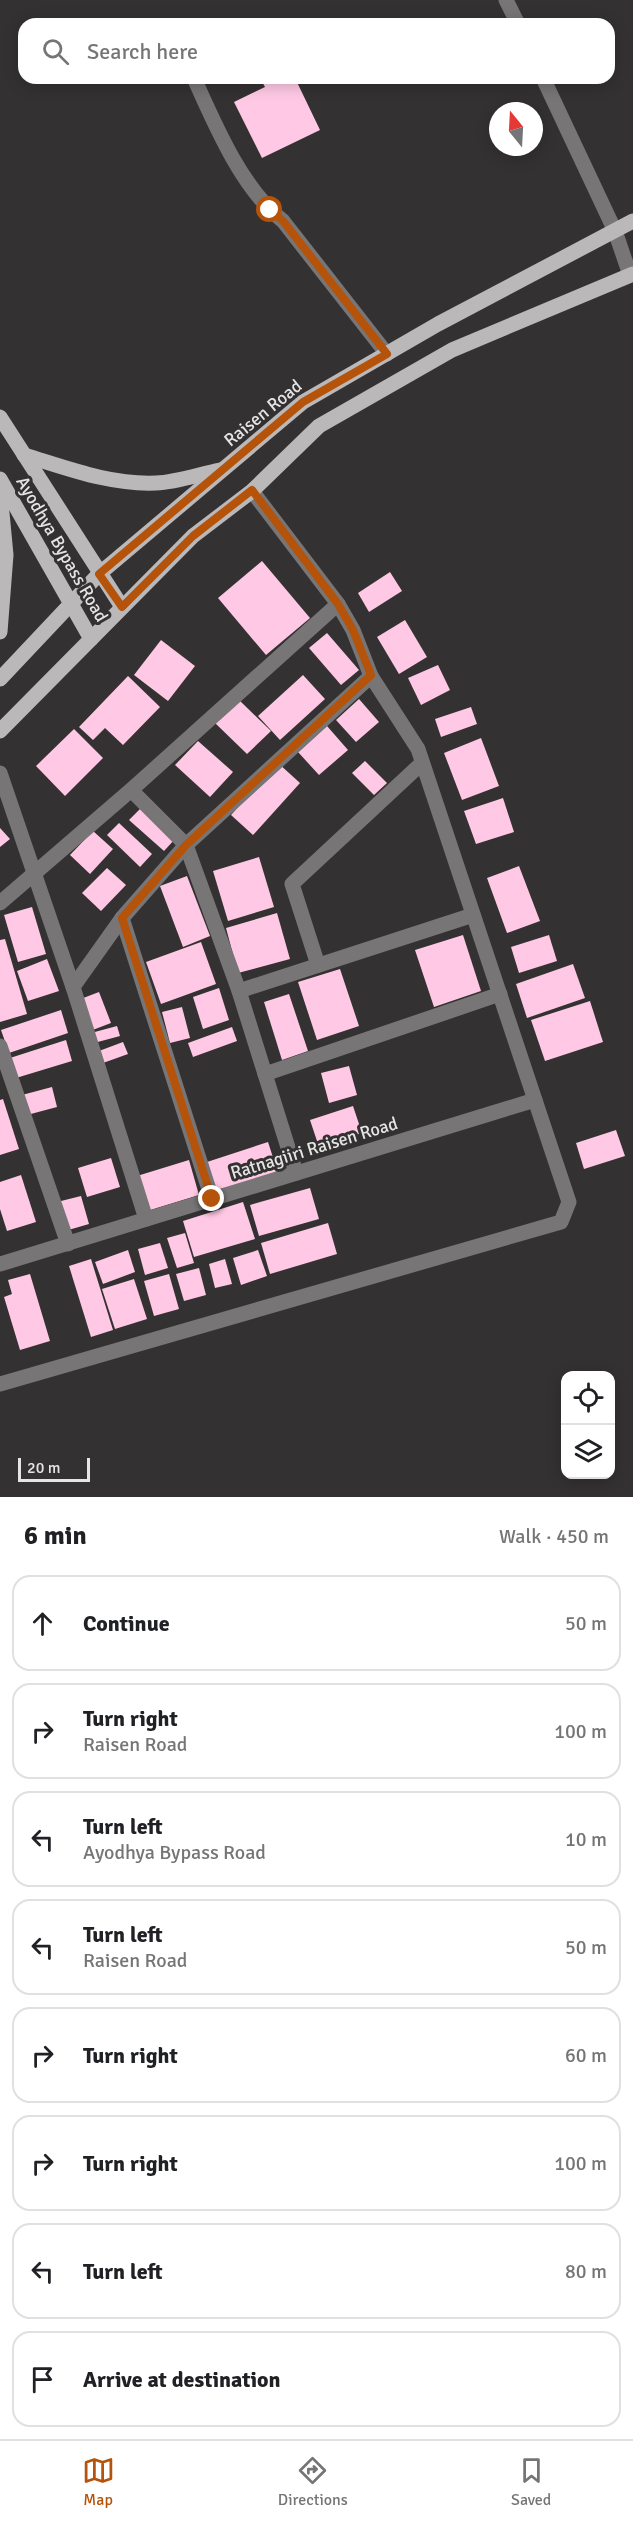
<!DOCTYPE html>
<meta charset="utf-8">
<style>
body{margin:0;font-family:Signika,sans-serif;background:#f6f6f6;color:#202124}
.controls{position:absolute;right:18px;bottom:18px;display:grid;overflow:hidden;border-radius:12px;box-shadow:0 3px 15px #0003}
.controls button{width:54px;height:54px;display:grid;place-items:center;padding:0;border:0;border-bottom:2px solid #e0e0e0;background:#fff;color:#202124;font:30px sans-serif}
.compass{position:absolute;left:489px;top:102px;width:54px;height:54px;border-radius:50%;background:#fff;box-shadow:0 3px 15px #0003;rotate:342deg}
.scale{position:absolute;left:18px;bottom:15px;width:72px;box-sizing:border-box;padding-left:6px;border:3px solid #e6e5e5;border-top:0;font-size:16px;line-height:21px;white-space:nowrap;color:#e6e5e5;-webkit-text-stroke:4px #343132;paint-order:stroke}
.stop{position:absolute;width:18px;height:18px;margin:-14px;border:4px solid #b45309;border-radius:50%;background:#fff}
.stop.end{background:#b45309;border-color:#fff;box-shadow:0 2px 6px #0008}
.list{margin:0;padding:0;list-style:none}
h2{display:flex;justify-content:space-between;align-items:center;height:78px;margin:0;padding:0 24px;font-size:26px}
h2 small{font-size:20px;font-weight:400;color:#757577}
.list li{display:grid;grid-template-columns:39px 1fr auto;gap:18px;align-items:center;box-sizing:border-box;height:96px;margin:0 12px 12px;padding:0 12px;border:2px solid #e0e0e0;border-radius:18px}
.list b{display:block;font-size:22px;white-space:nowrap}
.list p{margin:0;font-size:20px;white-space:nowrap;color:#757577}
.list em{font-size:20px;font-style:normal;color:#757577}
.icon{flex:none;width:33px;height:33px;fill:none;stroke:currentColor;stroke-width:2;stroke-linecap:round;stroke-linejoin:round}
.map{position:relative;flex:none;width:633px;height:1497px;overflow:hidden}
.search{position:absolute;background:#fff;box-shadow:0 3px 15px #0003;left:18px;right:18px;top:18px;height:66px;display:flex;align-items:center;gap:15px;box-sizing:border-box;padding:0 21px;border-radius:18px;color:#757577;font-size:22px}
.sheet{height:942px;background:#fff}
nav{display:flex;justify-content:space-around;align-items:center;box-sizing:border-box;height:84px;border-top:2px solid #e0e0e0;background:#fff;font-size:16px;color:#757577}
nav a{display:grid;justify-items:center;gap:3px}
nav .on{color:#b45309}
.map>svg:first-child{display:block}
.building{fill:#ffc9e5}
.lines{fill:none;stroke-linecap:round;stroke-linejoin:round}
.minor{stroke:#777576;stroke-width:15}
.major{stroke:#bbb8ba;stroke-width:15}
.route{stroke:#b45309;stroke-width:8}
.labels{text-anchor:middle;stroke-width:6;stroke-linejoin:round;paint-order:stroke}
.street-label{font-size:18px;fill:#e6e5e5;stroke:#343132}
</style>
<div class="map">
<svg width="633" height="1497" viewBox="0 0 633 1497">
<rect width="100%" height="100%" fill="#343132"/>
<g class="building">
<path d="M260,78H295L320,130L262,158L234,102L265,87Z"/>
<path d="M262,561L310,618L266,655L218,598Z"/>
<path d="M390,572L402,591L369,612L358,593Z"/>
<path d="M405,620L427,657L399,674L377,637Z"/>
<path d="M327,633L359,670L341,685L309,648Z"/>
<path d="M161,640L195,666L168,701L134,675Z"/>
<path d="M438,665L450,690L421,705L408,678Z"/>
<path d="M303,675L325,699L280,740L258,716Z"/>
<path d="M128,676L160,707L123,745L105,728L93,740L79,727Z"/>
<path d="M237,698L271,731L247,754L213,721Z"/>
<path d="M359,699L379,722L356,742L336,720Z"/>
<path d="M471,707L477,724L441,737L435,719Z"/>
<path d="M327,726L348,750L319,775L298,752Z"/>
<path d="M74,729L103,758L65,796L36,766Z"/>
<path d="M481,738L499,786L462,800L444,753Z"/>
<path d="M198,741L233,772L210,797L175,765Z"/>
<path d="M365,761L387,783L374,795L352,773Z"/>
<path d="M278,763L300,783L253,835L231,815Z"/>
<path d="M503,798L514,832L476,844L464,811Z"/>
<path d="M141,808L175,839L164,851L129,820Z"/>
<path d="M119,823L152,854L140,867L107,835Z"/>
<path d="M0,828L10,839L0,847Z"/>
<path d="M93,831L113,849L90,874L70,855Z"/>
<path d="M259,857L274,907L228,921L213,871Z"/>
<path d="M519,866L540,921L507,933L487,878Z"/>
<path d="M107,868L126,885L101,911L82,893Z"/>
<path d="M187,876L210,936L183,947L160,886Z"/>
<path d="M32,907L46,954L18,962L4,915Z"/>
<path d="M277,913L290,959L238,973L226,928Z"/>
<path d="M463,935L481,991L434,1007L415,950Z"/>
<path d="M549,935L557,961L519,973L511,947Z"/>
<path d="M5,939L27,1014L0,1022V940Z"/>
<path d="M201,942L216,984L161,1004L146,962Z"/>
<path d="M47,959L59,991L28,1001L17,971Z"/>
<path d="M573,964L585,998L527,1018L516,984Z"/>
<path d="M340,969L359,1026L317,1040L298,982Z"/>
<path d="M219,988L229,1020L203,1029L193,997Z"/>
<path d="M99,992L111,1023L90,1031L78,1000Z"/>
<path d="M289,994L308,1051L282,1060L264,1002Z"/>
<path d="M590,1001L603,1042L545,1061L531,1020Z"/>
<path d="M182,1007L190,1038L170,1043L162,1012Z"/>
<path d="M61,1010L68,1033L9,1053L1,1030Z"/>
<path d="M117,1026L120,1036L94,1043L91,1033Z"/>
<path d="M232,1027L237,1041L193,1057L188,1043Z"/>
<path d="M66,1040L72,1061L16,1078L10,1058Z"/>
<path d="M123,1042L128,1054L103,1063L99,1051Z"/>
<path d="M349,1066L357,1095L329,1103L321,1073Z"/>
<path d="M52,1087L57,1107L27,1115L22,1095Z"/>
<path d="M3,1099L19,1149L0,1155V1100Z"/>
<path d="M353,1106L362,1133L319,1147L310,1120Z"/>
<path d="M616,1130L625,1156L584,1169L576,1143Z"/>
<path d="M268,1142L279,1176L218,1196L207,1162Z"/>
<path d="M111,1158L120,1187L87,1197L78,1168Z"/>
<path d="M189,1160L199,1195L147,1211L137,1176Z"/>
<path d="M21,1175L36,1222L7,1231L0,1209V1182Z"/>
<path d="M310,1188L319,1219L259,1236L250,1205Z"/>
<path d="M81,1196L89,1224L65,1231L57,1202Z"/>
<path d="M243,1202L255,1239L194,1257L183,1221Z"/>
<path d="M328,1223L337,1254L270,1274L261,1243Z"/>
<path d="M185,1233L194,1263L177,1268L167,1238Z"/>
<path d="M160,1243L168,1268L145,1275L138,1249Z"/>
<path d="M128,1250L135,1272L103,1284L95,1262Z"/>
<path d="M258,1250L267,1276L241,1285L233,1258Z"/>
<path d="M91,1259L113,1330L91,1337L69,1266Z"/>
<path d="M225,1259L232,1284L215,1288L209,1264Z"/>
<path d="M199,1268L206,1295L184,1301L176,1274Z"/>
<path d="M30,1274L50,1341L20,1350L4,1297L12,1294L8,1280Z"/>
<path d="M169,1274L179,1309L154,1316L144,1281Z"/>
<path d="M134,1279L147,1319L115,1329L102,1289Z"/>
</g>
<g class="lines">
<g class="minor">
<path d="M506,0L518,24"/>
<path d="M194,78C215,125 242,189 283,221L387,354"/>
<path d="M543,78L615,231L630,275"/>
<path d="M0,773L73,987L146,1219"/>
<path d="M131,790L186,845L239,991L296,1173"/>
<path d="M0,903L131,790L338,604"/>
<path d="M122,918L212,1199"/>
<path d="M318,965L292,884L422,763"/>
<path d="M73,987L122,918L186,845L371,676"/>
<path d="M239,991L473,915"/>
<path d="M0,1046L68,1244"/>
<path d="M265,1074L500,994"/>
<path d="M0,1264L535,1100"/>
<path d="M0,1384L561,1222L569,1202L418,749L371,676L353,630L338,604L252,491"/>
</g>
<g class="major">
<path d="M0,417L122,607"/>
<path d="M24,455C67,468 110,485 156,483C177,482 200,474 220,470"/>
<path d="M0,479L91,639"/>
<path d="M0,492L6,555L0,632"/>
<path d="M0,679L99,574L303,402L438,324L633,221"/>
<path d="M0,731L193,536L252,491L319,426L452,350L633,274"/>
</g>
</g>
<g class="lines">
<path class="route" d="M212,1199L122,918L186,845L371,675L353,630L338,604L252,490L193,536L122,607L99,574L303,402L387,354L283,221L270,210"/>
</g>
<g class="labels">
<g class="street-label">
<text transform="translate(263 413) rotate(-39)" y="6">Raisen Road</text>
<text transform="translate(62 549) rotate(60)" y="6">Ayodhya Bypass Road</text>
<text transform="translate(314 1148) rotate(-17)" y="6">Ratnagiiri Raisen Road</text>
</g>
</g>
</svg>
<div class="controls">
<button><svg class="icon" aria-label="locate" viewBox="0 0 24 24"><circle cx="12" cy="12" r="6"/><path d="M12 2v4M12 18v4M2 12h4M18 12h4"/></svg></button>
<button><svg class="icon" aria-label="layers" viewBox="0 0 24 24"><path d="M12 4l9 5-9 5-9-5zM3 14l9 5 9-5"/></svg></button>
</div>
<svg class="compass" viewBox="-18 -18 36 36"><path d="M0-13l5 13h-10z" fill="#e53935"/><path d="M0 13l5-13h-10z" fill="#757577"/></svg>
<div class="scale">20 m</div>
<div class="stop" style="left:270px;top:210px"></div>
<div class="stop end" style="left:212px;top:1199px"></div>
<div class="search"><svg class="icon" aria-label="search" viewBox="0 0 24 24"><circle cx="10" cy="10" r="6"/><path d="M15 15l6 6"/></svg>Search here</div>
</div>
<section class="sheet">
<h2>6 min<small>Walk · 450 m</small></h2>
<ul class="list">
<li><svg class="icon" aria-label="ahead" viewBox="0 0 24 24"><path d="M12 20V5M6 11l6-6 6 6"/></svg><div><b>Continue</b></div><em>50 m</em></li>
<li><svg class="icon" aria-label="right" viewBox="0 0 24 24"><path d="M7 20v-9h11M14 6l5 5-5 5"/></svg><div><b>Turn right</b><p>Raisen Road</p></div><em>100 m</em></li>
<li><svg class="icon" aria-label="left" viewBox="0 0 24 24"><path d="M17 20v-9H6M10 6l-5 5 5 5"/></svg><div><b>Turn left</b><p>Ayodhya Bypass Road</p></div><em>10 m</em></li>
<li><svg class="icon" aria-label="left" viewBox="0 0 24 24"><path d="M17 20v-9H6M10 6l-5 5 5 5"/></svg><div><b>Turn left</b><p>Raisen Road</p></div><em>50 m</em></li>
<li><svg class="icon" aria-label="right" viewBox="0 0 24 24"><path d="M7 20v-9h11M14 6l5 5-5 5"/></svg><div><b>Turn right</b></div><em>60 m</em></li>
<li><svg class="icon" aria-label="right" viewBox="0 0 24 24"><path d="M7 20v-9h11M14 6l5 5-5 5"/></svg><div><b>Turn right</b></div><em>100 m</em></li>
<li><svg class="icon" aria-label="left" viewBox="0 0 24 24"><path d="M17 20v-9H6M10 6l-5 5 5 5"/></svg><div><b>Turn left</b></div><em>80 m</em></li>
<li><svg class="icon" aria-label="arrive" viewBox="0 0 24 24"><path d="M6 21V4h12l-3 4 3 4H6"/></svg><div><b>Arrive at destination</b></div></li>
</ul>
</section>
<nav>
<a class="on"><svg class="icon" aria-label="map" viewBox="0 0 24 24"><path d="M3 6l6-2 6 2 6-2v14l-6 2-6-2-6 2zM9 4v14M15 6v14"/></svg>Map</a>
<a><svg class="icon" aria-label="directions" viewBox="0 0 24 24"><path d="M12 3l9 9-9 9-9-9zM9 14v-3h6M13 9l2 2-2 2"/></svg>Directions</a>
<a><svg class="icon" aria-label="saved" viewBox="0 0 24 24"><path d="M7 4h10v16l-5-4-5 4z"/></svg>Saved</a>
</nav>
